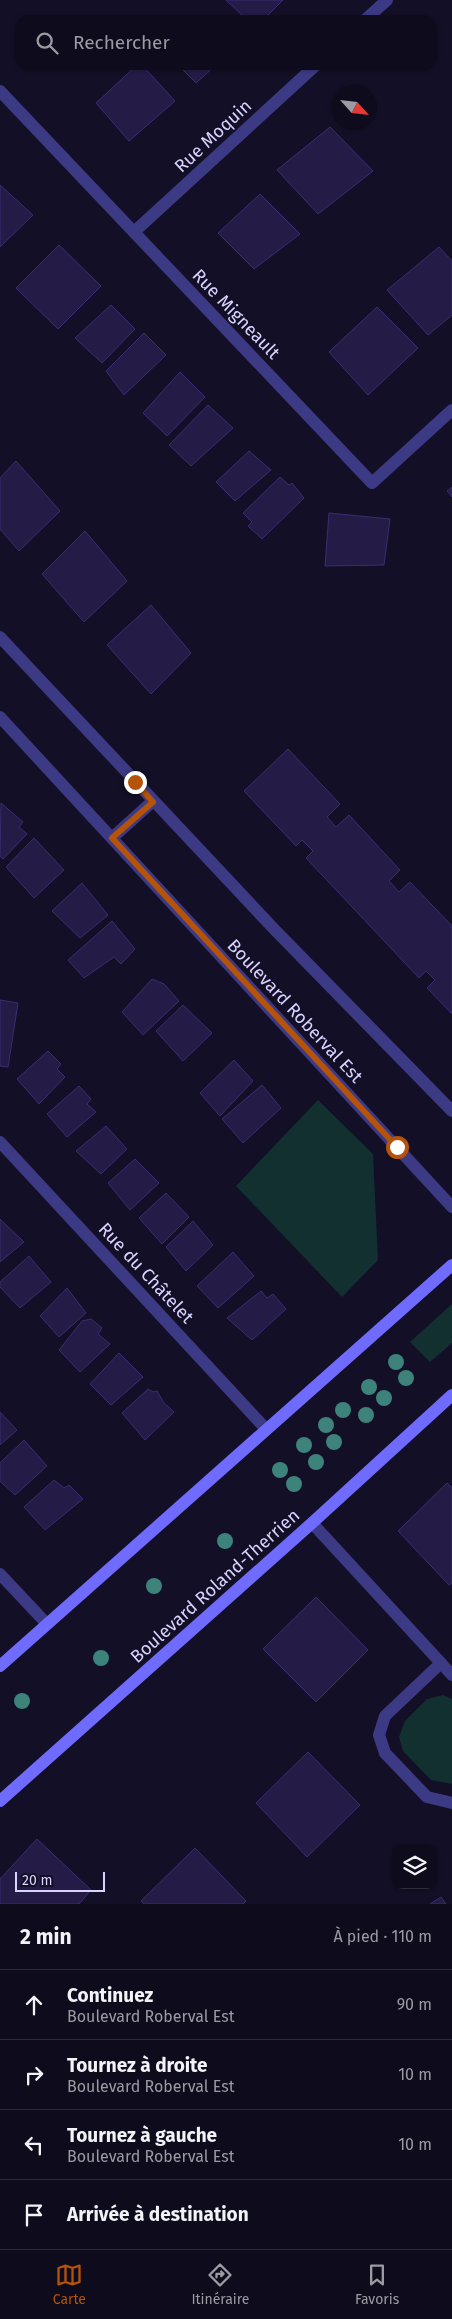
<!DOCTYPE html>
<html lang="fr">
<meta charset="utf-8">
<style>
body{margin:0;font-family:"Fira Sans",sans-serif;background:#1c1929;color:#f1f3f6}
.controls{position:absolute;right:15px;bottom:15px;display:grid;overflow:hidden;border-radius:10px;box-shadow:0 1px 4px #0004}
.controls button{width:45px;height:45px;display:grid;place-items:center;padding:0;border:0;border-bottom:1px solid #2e2b3b;background:#0e0b1c;color:#f1f3f6;font:25px sans-serif}
.compass{position:absolute;left:332px;top:85px;width:45px;height:45px;border-radius:50%;background:#0e0b1c;box-shadow:0 1px 4px #0004;rotate:117deg}
.scale{position:absolute;left:15px;bottom:12px;width:90px;box-sizing:border-box;padding-left:5px;border:2px solid #d9d4ff;border-top:0;font-size:14px;line-height:18px;white-space:nowrap;color:#d9d4ff;-webkit-text-stroke:4px #130f26;paint-order:stroke}
.stop{position:absolute;width:15px;height:15px;margin:-11px;border:4px solid #b45309;border-radius:50%;background:#fff}
.stop.end{background:#b45309;border-color:#fff;box-shadow:0 1px 5px #0008}
.list{margin:0;padding:0;list-style:none}
h2{display:flex;justify-content:space-between;align-items:center;height:65px;margin:0;padding:0 20px;font-size:21px}
h2 small{font-size:16px;font-weight:400;color:#9b9ba3}
.list li{display:grid;grid-template-columns:32px 1fr auto;gap:15px;align-items:center;box-sizing:border-box;height:70px;padding:0 20px;border-top:1px solid #2e2b3b}
.list b{display:block;font-size:19px;white-space:nowrap}
.list p{margin:0;font-size:16px;white-space:nowrap;color:#9b9ba3}
.list em{font-size:16px;font-style:normal;color:#9b9ba3}
.icon{flex:none;width:28px;height:28px;fill:none;stroke:currentColor;stroke-width:2;stroke-linecap:round;stroke-linejoin:round}
.map{position:relative;flex:none;width:452px;height:1904px;overflow:hidden}
.search{position:absolute;background:#0e0b1c;box-shadow:0 1px 4px #0004;left:15px;right:15px;top:15px;height:55px;display:flex;align-items:center;gap:12px;box-sizing:border-box;padding:0 18px;border-radius:15px;color:#9b9ba3;font-size:19px}
.sheet{height:345px;background:#0e0b1c}
nav{display:flex;justify-content:space-around;align-items:center;box-sizing:border-box;height:70px;border-top:1px solid #2e2b3b;background:#0e0b1c;font-size:14px;color:#9b9ba3}
nav a{display:grid;justify-items:center;gap:2px}
nav .on{color:#b45309}
.map>svg:first-child{display:block}
.green{fill:#12302f}
.building{fill:#241b47;stroke:#3b2d73}
.lines{fill:none;stroke-linecap:round;stroke-linejoin:round}
.minor{stroke:#3d3a85;stroke-width:12}
.tertiary{stroke:#3d3a85;stroke-width:12}
.secondary{stroke:#6f6bff;stroke-width:12}
.tree{fill:#3d827b}
.route{stroke:#b45309;stroke-width:6}
.labels{text-anchor:middle;stroke-width:4;stroke-linejoin:round;paint-order:stroke}
.street-label{font-size:18px;fill:#d9d4ff;stroke:#130f26}
</style>
<div class="map">
<svg width="452" height="1904" viewBox="0 0 452 1904">
<rect width="100%" height="100%" fill="#130f26"/>
<g class="green">
<path d="M318,1100L373,1154L378,1260L342,1297L236,1186Z"/>
<path d="M452,1304V1343L430,1362L410,1342Z"/>
<path d="M443,1695L452,1699V1784L431,1780L403,1751L399,1737L405,1721L427,1699Z"/>
</g>
<g class="building">
<path d="M226,0H283L263,20H247Z"/>
<path d="M137,65H142L175,101L129,141L96,103Z"/>
<path d="M178,65H216L196,83Z"/>
<path d="M330,127L373,171L318,214L277,170Z"/>
<path d="M0,185L33,215L0,247Z"/>
<path d="M260,194L300,234L254,269L218,233Z"/>
<path d="M59,245L101,286L58,329L16,288Z"/>
<path d="M439,247L452,261V315L428,335L387,290Z"/>
<path d="M111,305L135,329L102,363L75,338Z"/>
<path d="M377,307L418,348L368,395L329,352Z"/>
<path d="M144,333L166,355L124,395L106,371Z"/>
<path d="M180,372L205,397L167,436L143,413Z"/>
<path d="M208,405L233,428L191,466L169,445Z"/>
<path d="M249,451L271,470L235,501L216,482Z"/>
<path d="M16,461L60,511L19,551L0,529V478Z"/>
<path d="M280,477L289,485L292,483L304,498L262,539L248,526L252,522L243,513Z"/>
<path d="M452,487V497L447,491Z"/>
<path d="M329,513L390,519L384,565L325,566Z"/>
<path d="M85,531L127,581L84,622L42,574Z"/>
<path d="M151,605L191,653L151,694L107,645Z"/>
<path d="M288,749L340,804L327,817L336,827L349,815L400,870L389,881L399,892L410,882L452,926V1014L427,988L435,980L426,971L419,978L306,858L313,851L302,840L296,846L244,791Z"/>
<path d="M1,803L23,822L19,827L27,834L3,859L0,856Z"/>
<path d="M34,838L64,870L34,898L6,867Z"/>
<path d="M82,883L108,915L80,938L52,911Z"/>
<path d="M112,921L135,949L121,964L114,957L84,978L68,960Z"/>
<path d="M152,979L164,984L179,1001L143,1035L122,1012Z"/>
<path d="M0,1000L18,1003L8,1067L0,1066Z"/>
<path d="M183,1005L212,1033L183,1061L156,1031Z"/>
<path d="M48,1051L61,1064L57,1069L65,1077L39,1104L17,1079Z"/>
<path d="M234,1060L253,1081L220,1116L200,1093Z"/>
<path d="M262,1085L281,1108L243,1143L222,1119Z"/>
<path d="M79,1086L91,1099L87,1104L96,1112L67,1137L47,1114Z"/>
<path d="M106,1126L127,1149L101,1174L76,1151Z"/>
<path d="M135,1159L159,1183L130,1210L108,1183Z"/>
<path d="M166,1193L189,1217L162,1244L139,1218Z"/>
<path d="M0,1219L24,1242L0,1262Z"/>
<path d="M193,1221L213,1245L186,1271L166,1247Z"/>
<path d="M233,1252L254,1276L218,1308L197,1286Z"/>
<path d="M29,1256L51,1282L20,1308L0,1287V1282Z"/>
<path d="M67,1288L86,1313L59,1337L40,1316Z"/>
<path d="M261,1291L267,1298L273,1294L286,1309L252,1340L227,1318Z"/>
<path d="M91,1319L102,1328L98,1334L110,1344L80,1372L59,1350L82,1321Z"/>
<path d="M119,1353L143,1377L111,1405L90,1384Z"/>
<path d="M148,1389L153,1392L157,1391L164,1403L174,1412L145,1440L122,1413Z"/>
<path d="M0,1412L17,1430L0,1445Z"/>
<path d="M24,1440L47,1466L15,1495L0,1481V1463Z"/>
<path d="M54,1480L64,1488L69,1485L83,1499L45,1530L24,1507Z"/>
<path d="M447,1483L452,1488V1583L449,1585L398,1531Z"/>
<path d="M316,1597L368,1650L316,1702L263,1649Z"/>
<path d="M308,1752L360,1805L307,1857L256,1803Z"/>
<path d="M37,1839L91,1890L79,1904H0V1879Z"/>
<path d="M195,1848L246,1901L243,1904H144L141,1901Z"/>
<path d="M441,1897L446,1904H430Z"/>
</g>
<g class="lines">
<g class="minor">
<path d="M365,20L387,0"/>
<path d="M0,91L372,483L452,410"/>
<path d="M134,232L316,65"/>
<path d="M0,1142L266,1429"/>
<path d="M312,1523L452,1675"/>
<path d="M0,1574L47,1624"/>
<path d="M441,1663L385,1716L379,1735L385,1753L427,1797L452,1803"/>
</g>
<g class="tertiary">
<path d="M0,637L274,929L452,1111"/>
<path d="M0,717L452,1207"/>
<path d="M112,838L153,801"/>
</g>
<g class="secondary">
<path d="M0,1666L452,1265"/>
<path d="M0,1801L312,1523L452,1395"/>
</g>
</g>
<g class="tree">
<circle cx="396" cy="1362" r="8"/>
<circle cx="406" cy="1378" r="8"/>
<circle cx="369" cy="1387" r="8"/>
<circle cx="384" cy="1398" r="8"/>
<circle cx="343" cy="1410" r="8"/>
<circle cx="366" cy="1415" r="8"/>
<circle cx="326" cy="1425" r="8"/>
<circle cx="334" cy="1442" r="8"/>
<circle cx="304" cy="1445" r="8"/>
<circle cx="316" cy="1462" r="8"/>
<circle cx="280" cy="1470" r="8"/>
<circle cx="294" cy="1484" r="8"/>
<circle cx="225" cy="1541" r="8"/>
<circle cx="154" cy="1586" r="8"/>
<circle cx="101" cy="1658" r="8"/>
<circle cx="22" cy="1701" r="8"/>
</g>
<g class="lines">
<path class="route" d="M135,782L153,802L112,838L397,1147"/>
</g>
<g class="labels">
<g class="street-label">
<text transform="translate(213 136) rotate(-43)" y="6">Rue Moquin</text>
<text transform="translate(236 314) rotate(46)" y="6">Rue Migneault</text>
<text transform="translate(295 1011) rotate(47)" y="6">Boulevard Roberval Est</text>
<text transform="translate(146 1273) rotate(47)" y="6">Rue du Châtelet</text>
<text transform="translate(215 1586) rotate(-42)" y="6">Boulevard Roland-Therrien</text>
</g>
</g>
</svg>
<div class="controls">
<button><svg class="icon" aria-label="layers" viewBox="0 0 24 24"><path d="M12 4l9 5-9 5-9-5zM3 14l9 5 9-5"/></svg></button>
</div>
<svg class="compass" viewBox="-18 -18 36 36"><path d="M0-13l5 13h-10z" fill="#e53935"/><path d="M0 13l5-13h-10z" fill="#9b9ba3"/></svg>
<div class="scale">20 m</div>
<div class="stop" style="left:397px;top:1147px"></div>
<div class="stop end" style="left:135px;top:782px"></div>
<div class="search"><svg class="icon" aria-label="search" viewBox="0 0 24 24"><circle cx="10" cy="10" r="6"/><path d="M15 15l6 6"/></svg>Rechercher</div>
</div>
<section class="sheet">
<h2>2 min<small>À pied · 110 m</small></h2>
<ul class="list">
<li><svg class="icon" aria-label="ahead" viewBox="0 0 24 24"><path d="M12 20V5M6 11l6-6 6 6"/></svg><div><b>Continuez</b><p>Boulevard Roberval Est</p></div><em>90 m</em></li>
<li><svg class="icon" aria-label="right" viewBox="0 0 24 24"><path d="M7 20v-9h11M14 6l5 5-5 5"/></svg><div><b>Tournez à droite</b><p>Boulevard Roberval Est</p></div><em>10 m</em></li>
<li><svg class="icon" aria-label="left" viewBox="0 0 24 24"><path d="M17 20v-9H6M10 6l-5 5 5 5"/></svg><div><b>Tournez à gauche</b><p>Boulevard Roberval Est</p></div><em>10 m</em></li>
<li><svg class="icon" aria-label="arrive" viewBox="0 0 24 24"><path d="M6 21V4h12l-3 4 3 4H6"/></svg><div><b>Arrivée à destination</b></div></li>
</ul>
</section>
<nav>
<a class="on"><svg class="icon" aria-label="map" viewBox="0 0 24 24"><path d="M3 6l6-2 6 2 6-2v14l-6 2-6-2-6 2zM9 4v14M15 6v14"/></svg>Carte</a>
<a><svg class="icon" aria-label="directions" viewBox="0 0 24 24"><path d="M12 3l9 9-9 9-9-9zM9 14v-3h6M13 9l2 2-2 2"/></svg>Itinéraire</a>
<a><svg class="icon" aria-label="saved" viewBox="0 0 24 24"><path d="M7 4h10v16l-5-4-5 4z"/></svg>Favoris</a>
</nav>
